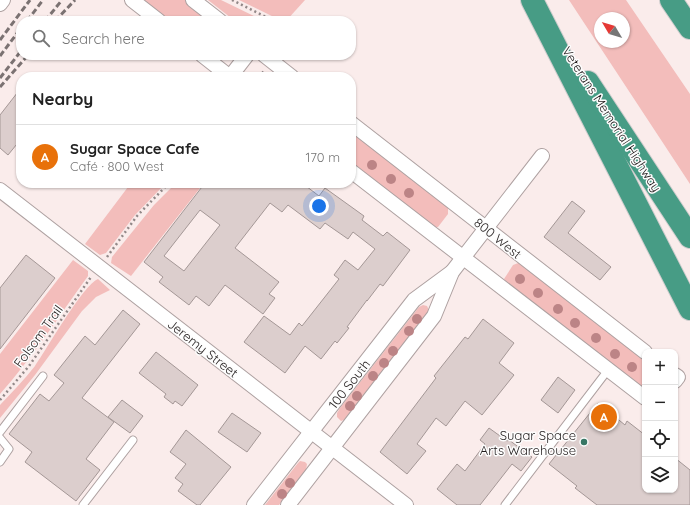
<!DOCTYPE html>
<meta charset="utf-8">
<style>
body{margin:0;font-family:Quicksand,sans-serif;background:#f6f6f6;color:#222}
.controls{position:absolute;right:12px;bottom:12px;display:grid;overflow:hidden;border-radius:8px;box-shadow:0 1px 3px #0004}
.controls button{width:36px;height:36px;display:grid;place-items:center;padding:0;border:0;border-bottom:1px solid #e0e0e0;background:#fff;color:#222;font:20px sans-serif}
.compass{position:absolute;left:594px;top:12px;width:36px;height:36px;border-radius:50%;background:#fff;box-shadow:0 1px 3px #0004;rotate:308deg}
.you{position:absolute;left:319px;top:206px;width:14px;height:14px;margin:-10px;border:3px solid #fff;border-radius:50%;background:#1a73e8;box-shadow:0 0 0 6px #1a73e833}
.badge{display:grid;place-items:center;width:26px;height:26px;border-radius:50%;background:#1a73e8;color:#fff;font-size:13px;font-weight:700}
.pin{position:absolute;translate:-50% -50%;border:2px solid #fff;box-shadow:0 1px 4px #0006}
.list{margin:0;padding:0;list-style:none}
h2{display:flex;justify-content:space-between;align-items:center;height:52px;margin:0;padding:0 16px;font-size:17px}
h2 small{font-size:13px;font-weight:400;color:#767676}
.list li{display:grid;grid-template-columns:26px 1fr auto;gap:12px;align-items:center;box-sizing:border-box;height:64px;padding:0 16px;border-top:1px solid #e0e0e0}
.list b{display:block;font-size:15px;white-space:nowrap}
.list p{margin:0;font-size:13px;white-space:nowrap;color:#767676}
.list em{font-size:13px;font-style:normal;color:#767676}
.icon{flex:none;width:22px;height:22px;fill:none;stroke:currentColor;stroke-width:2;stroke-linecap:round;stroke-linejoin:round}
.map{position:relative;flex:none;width:690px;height:505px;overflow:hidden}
.search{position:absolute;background:#fff;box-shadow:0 1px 3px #0004;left:16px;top:16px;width:340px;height:44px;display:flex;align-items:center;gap:10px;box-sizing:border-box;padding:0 14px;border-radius:16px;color:#767676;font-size:15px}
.panel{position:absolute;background:#fff;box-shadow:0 1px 3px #0004;left:16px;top:72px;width:340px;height:116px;border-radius:16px}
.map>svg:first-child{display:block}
.green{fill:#f3bdbb;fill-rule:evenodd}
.building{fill:#dccecd;stroke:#a49796;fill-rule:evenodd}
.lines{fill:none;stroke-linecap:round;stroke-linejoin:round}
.service-casing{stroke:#aea1a1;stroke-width:9}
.minor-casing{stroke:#aea1a1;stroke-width:16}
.motorway-casing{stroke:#cecdcd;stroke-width:24}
.path{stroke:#928888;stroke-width:2.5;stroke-dasharray:2 3;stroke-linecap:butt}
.service{stroke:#fff;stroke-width:7}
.minor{stroke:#fff;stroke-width:14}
.motorway{stroke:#479c85;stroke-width:22}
.rail{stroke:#7b7272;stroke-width:3;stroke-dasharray:6 3;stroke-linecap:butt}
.tree{fill:#bc8486}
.poi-dot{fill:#367664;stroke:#fdfdfd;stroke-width:1.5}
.labels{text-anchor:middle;stroke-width:3;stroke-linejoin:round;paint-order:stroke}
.street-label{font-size:13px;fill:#211c1c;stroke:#fdfdfd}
.poi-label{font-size:13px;fill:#211c1c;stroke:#fdfdfd;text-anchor:end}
</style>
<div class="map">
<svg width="690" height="505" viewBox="0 0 690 505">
<rect width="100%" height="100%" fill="#faeceb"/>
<g class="green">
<path d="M141,0H185L211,21H168Z"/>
<path d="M208,0H221L264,21H235Z"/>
<path d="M239,0H305L286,21H282Z"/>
<path d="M569,0H626L690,94V184ZM600,18H624V42H600Z"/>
<path d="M351,132L448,207V214L438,227H431L351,165Z"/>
<path d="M131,183H166L135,215L106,253L100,255L85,244Z"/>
<path d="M176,183H204L131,276L111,263L112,257L154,205Z"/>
<path d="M73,260L88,271V276C59,316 33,357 0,394V354Z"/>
<path d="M521,262L645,359V393L508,285L504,279L513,265Z"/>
<path d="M98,279L110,290L96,297L82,311L35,375L0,418V405C12,392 24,380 35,366C47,349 83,285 98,279Z"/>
<path d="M423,305L427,306L429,310V313L346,419L341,421L337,417V413L340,408L419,307Z"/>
<path d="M300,461L305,462L307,464L306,470L279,505H265L298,463Z"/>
</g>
<g class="building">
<path d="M21,88V139L8,155L0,148V115Z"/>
<path d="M205,183H302L319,196L325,188L364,216L362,220L383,236L387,232L410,250L383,286L380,284L367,301V300L347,327L349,328L337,343L335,341L321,359L305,346L285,373L244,342L264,316L290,335L299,323L302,326L339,279L334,275L345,260L358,270L375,249L353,232L348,239L325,223L320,229L288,205L282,212L270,203L235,248L279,282L269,294L275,298L263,314L225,285L209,306L196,296L189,305L159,282L163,277L144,262ZM200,210L220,225L184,271L164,256Z"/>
<path d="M572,201L585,211L568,233L611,267L600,280L544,237Z"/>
<path d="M26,255L55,278L0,349V288Z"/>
<path d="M123,310L140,324L82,398L114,422L86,459L100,470L76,501L25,462L32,452L9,434L40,394L49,401L64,383L54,375L85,336L95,345Z"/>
<path d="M483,319L514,343L499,363L514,375L482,415L465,401L446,426L436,418L417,444L426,451L407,474L380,452L436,378L434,376L465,337L468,339Z"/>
<path d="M156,352L198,385L182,406L175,401L173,404L164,397L166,394L139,373Z"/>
<path d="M558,377L575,390L558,413L541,400Z"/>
<path d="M122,400L143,416L130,433L108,417Z"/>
<path d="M598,403L625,425L627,421L645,435V490H675V458L690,470V505H597L575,488L577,486L549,464Z"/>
<path d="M232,413L261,433L247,452L218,432Z"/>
<path d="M489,428L507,441L509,440L532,457L521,471L512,464L480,505H457L437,489L457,464L465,471L485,444L480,440Z"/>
<path d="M186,430L231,467L200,505H197L178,491L183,484L175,478L186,464L170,452Z"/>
</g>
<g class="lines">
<g class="service-casing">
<g id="service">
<path d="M0,432L43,376"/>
<path d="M0,438L9,449L0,462"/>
<path d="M83,505L133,440"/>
<path d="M505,505L608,370"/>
</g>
</g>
<g class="minor-casing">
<g id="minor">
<path d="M132,0L159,21"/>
<path d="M193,0L220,21"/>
<path d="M0,4L3,0"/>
<path d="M202,55L230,77"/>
<path d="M264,55L292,77"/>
<path d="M230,77L247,55"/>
<path d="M351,123L645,352"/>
<path d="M351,171L645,398"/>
<path d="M0,190L406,505"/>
<path d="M675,375L678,377L675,381"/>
<path d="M254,505L414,300L452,272"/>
<path d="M288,505L434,316L452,272L542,156"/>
</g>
</g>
<g class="motorway-casing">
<g id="motorway">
<path d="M532,0L690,309"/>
<path d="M671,0L690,28"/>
<path d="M588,82L690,237"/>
</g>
</g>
<g class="path">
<path d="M232,0L274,21"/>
<path d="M259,77L264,71"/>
<path d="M107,257L137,216L169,183"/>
<path d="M0,400L29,366L91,277"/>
</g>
<use href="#service" class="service"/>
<use href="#minor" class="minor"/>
<use href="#motorway" class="motorway"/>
<g class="rail">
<path d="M27,21L43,0"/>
<path d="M45,21L62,0"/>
<path d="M55,21L75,0"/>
<path d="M0,40L30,0"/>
<path d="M0,56L21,28"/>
<path d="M0,78L21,51"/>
<path d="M0,87L28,55"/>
</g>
</g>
<g class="tree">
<circle cx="372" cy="165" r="5"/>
<circle cx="391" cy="179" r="5"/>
<circle cx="409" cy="193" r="5"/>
<circle cx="520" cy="279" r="5"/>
<circle cx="538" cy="293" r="5"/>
<circle cx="558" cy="309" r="5"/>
<circle cx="417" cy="319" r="5"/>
<circle cx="575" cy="323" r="5"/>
<circle cx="409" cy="331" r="5"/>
<circle cx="596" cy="338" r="5"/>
<circle cx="393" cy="351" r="5"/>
<circle cx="615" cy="354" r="5"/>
<circle cx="384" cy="363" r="5"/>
<circle cx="632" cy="367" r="5"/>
<circle cx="373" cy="376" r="5"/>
<circle cx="357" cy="396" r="5"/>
<circle cx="350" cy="406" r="5"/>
<circle cx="290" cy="483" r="5"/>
<circle cx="282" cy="494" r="5"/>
</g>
<circle class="poi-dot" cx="584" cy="442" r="4"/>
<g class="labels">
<g class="street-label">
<text transform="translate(612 119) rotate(57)" y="5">Veterans Memorial Highway</text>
<text transform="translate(498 238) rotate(39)" y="5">800 West</text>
<text transform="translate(38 336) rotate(-54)" y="5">Folsom Trail</text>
<text transform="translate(203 348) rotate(38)" y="5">Jeremy Street</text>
<text transform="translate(349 384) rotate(-52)" y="5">100 South</text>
</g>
<g class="poi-label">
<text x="576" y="440">Sugar Space<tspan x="576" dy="15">Arts Warehouse</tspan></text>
</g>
</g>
</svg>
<div class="controls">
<button>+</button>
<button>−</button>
<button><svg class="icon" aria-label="locate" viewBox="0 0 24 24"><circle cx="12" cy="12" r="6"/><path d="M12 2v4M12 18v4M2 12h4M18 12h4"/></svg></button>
<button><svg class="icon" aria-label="layers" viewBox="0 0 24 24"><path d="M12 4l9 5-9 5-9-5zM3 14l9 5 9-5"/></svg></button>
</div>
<svg class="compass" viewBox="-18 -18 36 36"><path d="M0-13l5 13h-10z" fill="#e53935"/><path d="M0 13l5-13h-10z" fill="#767676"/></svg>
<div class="you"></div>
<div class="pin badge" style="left:604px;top:417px;background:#e8710a">A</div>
<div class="search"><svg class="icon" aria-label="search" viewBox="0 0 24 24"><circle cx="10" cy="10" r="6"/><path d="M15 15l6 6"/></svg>Search here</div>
<section class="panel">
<h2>Nearby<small></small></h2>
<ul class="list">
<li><span class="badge" style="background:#e8710a">A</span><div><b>Sugar Space Cafe</b><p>Café · 800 West</p></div><em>170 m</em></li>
</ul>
</section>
</div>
